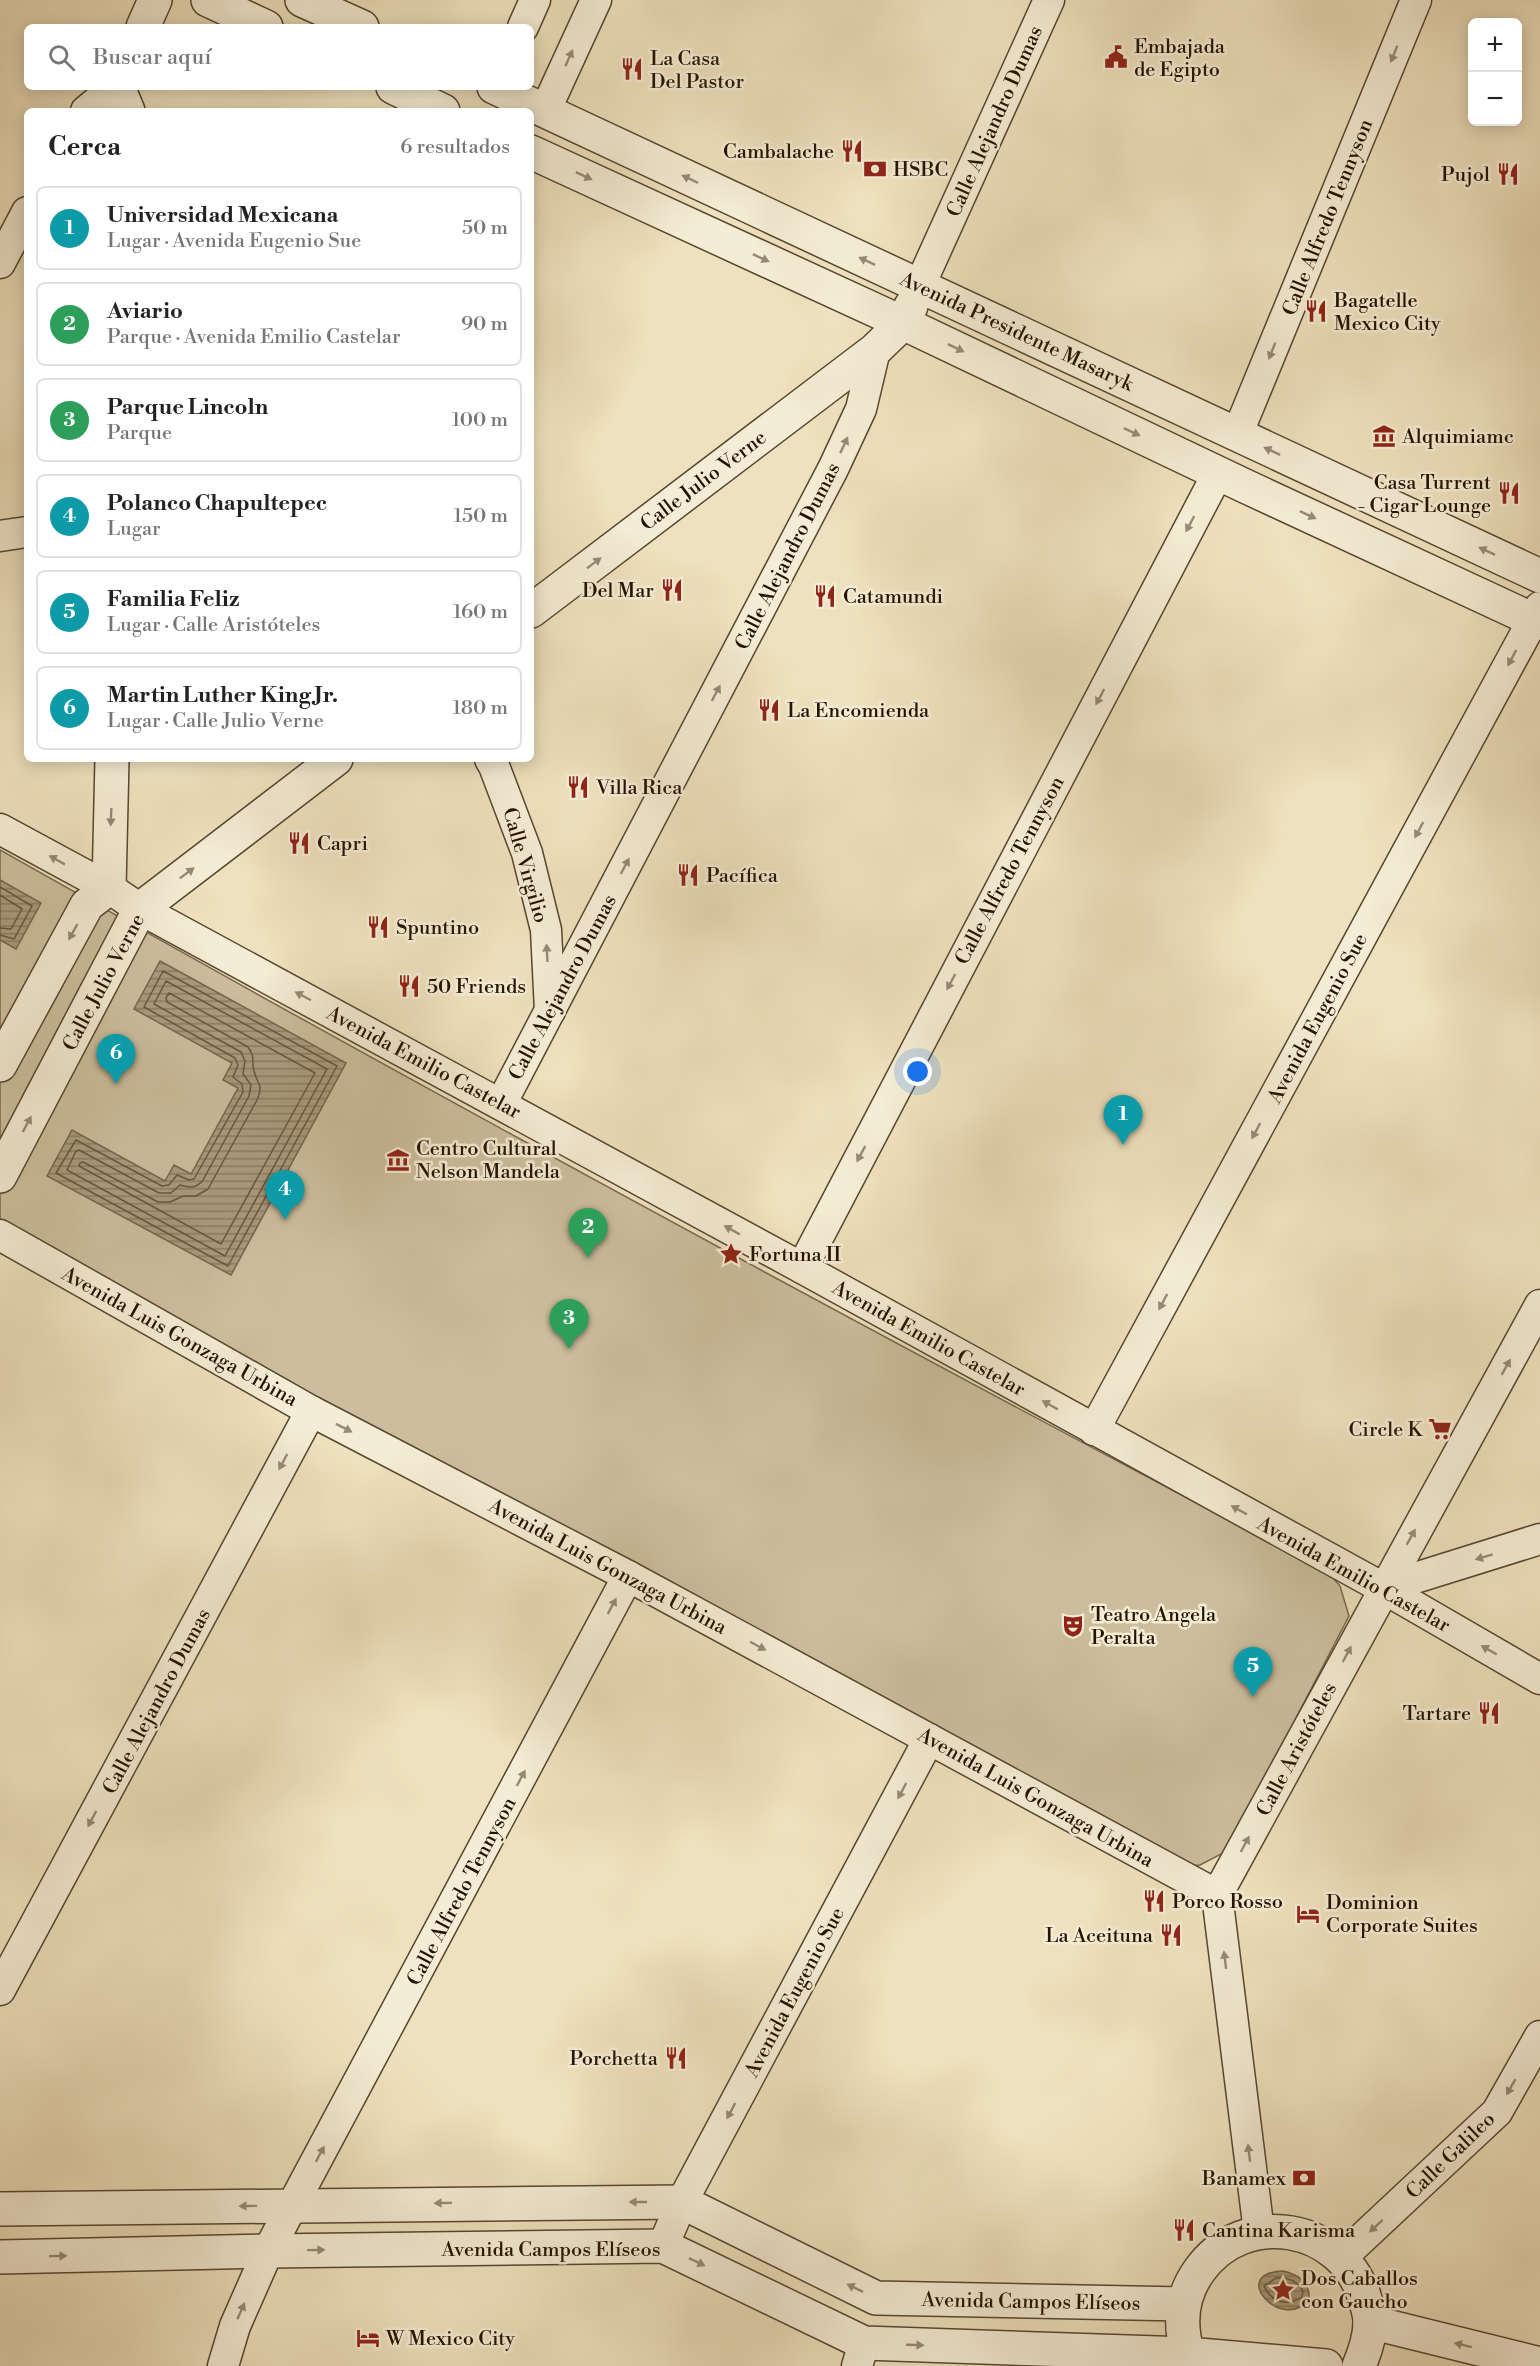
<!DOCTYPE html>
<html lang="es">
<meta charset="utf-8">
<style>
body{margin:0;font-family:"Libre Bodoni",serif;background:#f6f6f6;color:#222}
.controls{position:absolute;right:18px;top:18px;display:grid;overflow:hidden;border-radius:9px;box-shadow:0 3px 15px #0003}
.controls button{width:54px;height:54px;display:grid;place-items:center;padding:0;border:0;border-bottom:2px solid #e0e0e0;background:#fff;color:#222;font:30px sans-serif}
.you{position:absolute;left:918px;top:1072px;width:21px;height:21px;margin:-15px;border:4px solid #fff;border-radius:50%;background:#1a73e8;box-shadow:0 0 0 9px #1a73e833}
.badge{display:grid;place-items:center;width:39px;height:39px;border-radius:50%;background:#111827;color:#fff;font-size:20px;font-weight:700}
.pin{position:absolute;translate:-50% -50px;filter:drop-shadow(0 2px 3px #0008)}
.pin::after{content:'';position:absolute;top:32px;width:21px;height:18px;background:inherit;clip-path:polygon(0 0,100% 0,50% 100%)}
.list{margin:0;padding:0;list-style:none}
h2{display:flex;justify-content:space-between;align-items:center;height:78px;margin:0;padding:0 24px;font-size:26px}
h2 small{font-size:20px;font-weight:400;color:#767676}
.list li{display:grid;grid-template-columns:39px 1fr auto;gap:18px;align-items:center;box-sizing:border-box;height:84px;margin:0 12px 12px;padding:0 12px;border:2px solid #e0e0e0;border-radius:9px}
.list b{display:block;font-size:22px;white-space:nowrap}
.list p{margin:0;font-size:20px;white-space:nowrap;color:#767676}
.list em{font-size:20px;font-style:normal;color:#767676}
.icon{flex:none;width:33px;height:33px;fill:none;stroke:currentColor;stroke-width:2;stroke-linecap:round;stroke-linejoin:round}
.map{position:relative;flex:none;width:1540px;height:2366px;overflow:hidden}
.search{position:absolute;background:#fff;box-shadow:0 3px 15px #0003;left:24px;top:24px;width:510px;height:66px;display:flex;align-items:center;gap:15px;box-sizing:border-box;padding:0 21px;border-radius:9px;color:#767676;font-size:22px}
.panel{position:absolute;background:#fff;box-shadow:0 3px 15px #0003;left:24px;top:108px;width:510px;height:654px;border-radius:9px}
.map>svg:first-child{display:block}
.green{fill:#ccbe9d;stroke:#78684e;stroke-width:1.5}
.water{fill:url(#water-rules);stroke:#74654b;stroke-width:1.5}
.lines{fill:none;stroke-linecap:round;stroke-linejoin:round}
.shore{stroke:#66573e;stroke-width:1.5}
.minor-casing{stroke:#56462f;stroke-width:33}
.tertiary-casing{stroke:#56462f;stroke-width:36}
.minor{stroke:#f4ecd4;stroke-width:30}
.tertiary{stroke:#f4ecd4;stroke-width:33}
.oneway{fill:#968a75}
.labels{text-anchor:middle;stroke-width:5;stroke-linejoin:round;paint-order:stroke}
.poi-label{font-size:20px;fill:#241300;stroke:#f4ecd4;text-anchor:start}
.street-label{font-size:20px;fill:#241300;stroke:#f4ecd4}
</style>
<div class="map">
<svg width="1540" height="2366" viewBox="0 0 1540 2366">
<defs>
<pattern id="water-rules" width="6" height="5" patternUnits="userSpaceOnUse" patternTransform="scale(1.5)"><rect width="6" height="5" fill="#a99b7d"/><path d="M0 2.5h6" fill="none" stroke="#897d64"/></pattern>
</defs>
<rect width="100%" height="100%" fill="#eee1bd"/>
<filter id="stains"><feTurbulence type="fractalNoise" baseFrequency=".00333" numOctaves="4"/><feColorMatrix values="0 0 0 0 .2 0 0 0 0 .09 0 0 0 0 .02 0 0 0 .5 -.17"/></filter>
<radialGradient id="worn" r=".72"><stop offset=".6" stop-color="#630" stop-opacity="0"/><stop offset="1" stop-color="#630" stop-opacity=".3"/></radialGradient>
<path class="green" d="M0,850C439,1098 883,1338 1329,1573L1340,1586L1349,1616L1227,1851L1200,1865L1186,1866L325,1402L0,1221Z"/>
<g class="water">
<path d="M0,880L41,903L16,949L0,940Z"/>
<path d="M160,961L346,1063L231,1275L47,1176L72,1130L165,1181L174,1165L191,1174L238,1088L223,1080L232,1063L134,1009Z"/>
<path d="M1283,2271C1297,2274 1310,2282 1309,2298C1285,2335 1226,2273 1283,2271Z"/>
</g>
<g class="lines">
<g class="shore">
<path d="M0,887L32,906L14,939L0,935"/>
<path d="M0,895L22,909L11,929L0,928"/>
<path d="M163,971L337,1066L228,1266L56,1173L76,1140L162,1186L169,1185L177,1175L189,1180L194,1179L243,1092L242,1084L233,1077L238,1065L235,1058L144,1007Z"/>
<path d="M166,981L327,1069L225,1256L67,1170L76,1151L79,1150L159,1193H171L180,1185C189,1188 196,1189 203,1180L249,1096L251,1085L243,1074L245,1061L241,1052L154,1004Z"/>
<path d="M169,993L315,1073L221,1244L79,1166L80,1163L83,1162L158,1202H170L183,1196H196L208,1189L257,1100C264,1084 257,1084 254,1071C251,1061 256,1058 248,1047L167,1002L166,998Z"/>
<path d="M1276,2278C1288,2277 1297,2281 1303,2291L1302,2297C1287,2307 1271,2302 1264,2286Z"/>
</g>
<g class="minor-casing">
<g id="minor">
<path d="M523,27L535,0"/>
<path d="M86,111L115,87"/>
<path d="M545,111L596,0"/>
<path d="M0,263L27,212"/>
<path d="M920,285L1049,0"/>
<path d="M1237,435L1416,0"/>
<path d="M0,536L27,532"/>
<path d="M490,759L494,766L527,853L546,930L550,1011"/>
<path d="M0,829L109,888L140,909L802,1268L1383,1588L1540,1679"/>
<path d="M501,1104L833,469L861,409L875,350"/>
<path d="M0,1235L311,1411L628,1576L1217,1895"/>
<path d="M802,1268L1218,473"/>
<path d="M1094,1430L1540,607"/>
<path d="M1383,1588L1540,1539"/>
<path d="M0,1990L311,1411"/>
<path d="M1259,2232L1217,1895L1540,1305"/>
<path d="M663,2246L682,2202L929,1739"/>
<path d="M1341,2258L1497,2112L1540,2036"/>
<path d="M223,2366L235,2326L268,2251L628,1576"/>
<path d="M857,2366L864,2343"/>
</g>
</g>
<g class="tertiary-casing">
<g id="tertiary">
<path d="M208,0L266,27"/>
<path d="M302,0L362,27"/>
<path d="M143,27L155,0"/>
<path d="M118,87L128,111"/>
<path d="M393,87L443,111"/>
<path d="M494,87L1540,576"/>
<path d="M531,152L903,323L1245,486L1540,623"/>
<path d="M531,611L875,350L903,323L911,306"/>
<path d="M0,1065L87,905L109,888L112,759"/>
<path d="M0,1176L140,909L336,759"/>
<path d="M0,2209L682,2202L876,2298L1184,2304"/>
<path d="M0,2257L268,2251L663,2246L864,2343L1188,2354"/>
<path d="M1370,2322L1540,2364"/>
<path d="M1326,2366L1188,2354C1179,2325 1181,2296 1199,2271C1244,2207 1343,2224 1365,2299C1367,2306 1370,2314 1370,2322C1370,2337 1365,2352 1359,2366"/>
</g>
</g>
<use href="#minor" class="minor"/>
<use href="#tertiary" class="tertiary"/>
</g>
<defs><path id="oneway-solid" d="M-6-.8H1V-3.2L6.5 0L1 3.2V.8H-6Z" transform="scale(1.5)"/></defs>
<g class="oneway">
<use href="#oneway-solid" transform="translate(1394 54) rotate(112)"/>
<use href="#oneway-solid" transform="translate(569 58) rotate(-66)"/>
<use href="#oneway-solid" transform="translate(584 176) rotate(25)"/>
<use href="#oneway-solid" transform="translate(690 179) rotate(-155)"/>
<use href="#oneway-solid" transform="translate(761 258) rotate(25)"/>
<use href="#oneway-solid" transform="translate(867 261) rotate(-155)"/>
<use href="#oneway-solid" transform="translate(956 348) rotate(26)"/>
<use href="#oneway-solid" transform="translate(1272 351) rotate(112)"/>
<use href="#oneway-solid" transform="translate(1132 432) rotate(25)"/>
<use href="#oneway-solid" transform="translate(844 445) rotate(-65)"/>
<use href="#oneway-solid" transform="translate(1272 451) rotate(-155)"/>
<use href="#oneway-solid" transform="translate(1308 515) rotate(25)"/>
<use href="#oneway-solid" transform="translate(1190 524) rotate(118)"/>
<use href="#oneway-solid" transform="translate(1487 551) rotate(-155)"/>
<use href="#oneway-solid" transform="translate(594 563) rotate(-37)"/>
<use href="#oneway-solid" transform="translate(1512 658) rotate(118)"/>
<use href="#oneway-solid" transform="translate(716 693) rotate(-62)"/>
<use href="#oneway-solid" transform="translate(1100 697) rotate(118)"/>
<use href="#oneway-solid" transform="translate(111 817) rotate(92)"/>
<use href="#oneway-solid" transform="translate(1419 830) rotate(118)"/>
<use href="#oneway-solid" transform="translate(57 860) rotate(-151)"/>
<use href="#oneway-solid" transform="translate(625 866) rotate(-62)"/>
<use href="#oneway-solid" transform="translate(187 873) rotate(-37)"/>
<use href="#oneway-solid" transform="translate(73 932) rotate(119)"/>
<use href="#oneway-solid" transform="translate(547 953) rotate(-93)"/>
<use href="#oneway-solid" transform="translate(951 982) rotate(118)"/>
<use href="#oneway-solid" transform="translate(303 996) rotate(-152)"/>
<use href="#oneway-solid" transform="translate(27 1124) rotate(-62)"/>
<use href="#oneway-solid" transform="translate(1256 1131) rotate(118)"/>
<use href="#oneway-solid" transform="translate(861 1154) rotate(118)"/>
<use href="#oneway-solid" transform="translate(732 1230) rotate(-151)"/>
<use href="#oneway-solid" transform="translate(1163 1302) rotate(118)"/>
<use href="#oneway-solid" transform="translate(1506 1367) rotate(-61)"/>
<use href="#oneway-solid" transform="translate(1050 1405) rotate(-151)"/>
<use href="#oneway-solid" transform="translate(344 1428) rotate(27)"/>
<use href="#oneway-solid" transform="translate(283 1462) rotate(118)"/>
<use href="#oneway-solid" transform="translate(1239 1510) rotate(-151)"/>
<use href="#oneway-solid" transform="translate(1411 1537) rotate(-61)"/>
<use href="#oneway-solid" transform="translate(1484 1557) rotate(163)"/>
<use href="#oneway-solid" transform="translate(612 1606) rotate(-62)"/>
<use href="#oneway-solid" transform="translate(758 1646) rotate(28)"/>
<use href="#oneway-solid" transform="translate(1489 1650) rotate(-150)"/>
<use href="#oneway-solid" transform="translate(1347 1654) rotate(-62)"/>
<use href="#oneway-solid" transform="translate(521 1778) rotate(-62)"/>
<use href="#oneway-solid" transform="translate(902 1791) rotate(118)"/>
<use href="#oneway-solid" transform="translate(92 1819) rotate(118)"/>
<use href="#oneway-solid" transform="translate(1245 1844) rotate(-62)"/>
<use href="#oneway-solid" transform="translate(1225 1960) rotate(-97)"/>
<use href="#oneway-solid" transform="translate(1511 2087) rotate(120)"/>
<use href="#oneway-solid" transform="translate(731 2111) rotate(118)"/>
<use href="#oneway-solid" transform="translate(1249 2153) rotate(-97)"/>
<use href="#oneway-solid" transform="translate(320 2154) rotate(-62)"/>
<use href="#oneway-solid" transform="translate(638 2202) rotate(180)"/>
<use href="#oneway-solid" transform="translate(443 2203) rotate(179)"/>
<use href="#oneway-solid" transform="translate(248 2206) rotate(179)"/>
<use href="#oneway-solid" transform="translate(1376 2226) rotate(137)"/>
<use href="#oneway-solid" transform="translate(316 2250) rotate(-1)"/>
<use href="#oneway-solid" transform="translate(58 2256) rotate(-1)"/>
<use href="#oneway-solid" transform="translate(697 2262) rotate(26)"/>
<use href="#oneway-solid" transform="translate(855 2288) rotate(-154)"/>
<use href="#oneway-solid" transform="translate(241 2311) rotate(-66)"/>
<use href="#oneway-solid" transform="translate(915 2345) rotate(2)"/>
<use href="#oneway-solid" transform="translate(1463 2345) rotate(-166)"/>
</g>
<defs>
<g id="civic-bare" transform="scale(1.8)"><path d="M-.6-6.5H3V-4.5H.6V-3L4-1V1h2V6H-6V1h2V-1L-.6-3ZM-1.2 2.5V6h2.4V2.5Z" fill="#8f2418" stroke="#f4ecd4" stroke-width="2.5" paint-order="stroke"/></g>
<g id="restaurant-bare" transform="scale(1.8)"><path d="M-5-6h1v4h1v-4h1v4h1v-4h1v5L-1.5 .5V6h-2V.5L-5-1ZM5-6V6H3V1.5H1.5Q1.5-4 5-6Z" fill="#8f2418" stroke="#f4ecd4" stroke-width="2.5" paint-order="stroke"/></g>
<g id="bank-bare" transform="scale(1.8)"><path d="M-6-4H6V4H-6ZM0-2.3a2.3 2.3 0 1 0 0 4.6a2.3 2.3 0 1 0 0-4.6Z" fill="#8f2418" stroke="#f4ecd4" stroke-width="2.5" paint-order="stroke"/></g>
<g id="museum-bare" transform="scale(1.8)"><path d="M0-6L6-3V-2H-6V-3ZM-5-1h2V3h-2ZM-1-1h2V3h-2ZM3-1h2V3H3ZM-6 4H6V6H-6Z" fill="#8f2418" stroke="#f4ecd4" stroke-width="2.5" paint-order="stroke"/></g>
<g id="sight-bare" transform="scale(1.8)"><path d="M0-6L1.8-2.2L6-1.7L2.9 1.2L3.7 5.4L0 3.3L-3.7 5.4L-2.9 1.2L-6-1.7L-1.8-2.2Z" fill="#8f2418" stroke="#f4ecd4" stroke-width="2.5" paint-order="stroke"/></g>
<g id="supermarket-bare" transform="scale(1.8)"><path d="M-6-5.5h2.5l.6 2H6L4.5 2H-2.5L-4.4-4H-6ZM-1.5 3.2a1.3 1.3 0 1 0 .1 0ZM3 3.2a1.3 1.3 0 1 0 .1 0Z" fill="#8f2418" stroke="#f4ecd4" stroke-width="2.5" paint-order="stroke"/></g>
<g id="theatre-bare" transform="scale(1.8)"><path d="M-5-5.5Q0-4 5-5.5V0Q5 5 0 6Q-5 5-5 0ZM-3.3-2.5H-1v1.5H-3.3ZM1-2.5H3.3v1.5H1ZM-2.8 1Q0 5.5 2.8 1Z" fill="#8f2418" stroke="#f4ecd4" stroke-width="2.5" paint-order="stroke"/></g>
<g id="hotel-bare" transform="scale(1.8)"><path d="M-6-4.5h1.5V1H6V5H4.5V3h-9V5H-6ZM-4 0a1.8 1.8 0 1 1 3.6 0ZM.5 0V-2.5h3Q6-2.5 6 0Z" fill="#8f2418" stroke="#f4ecd4" stroke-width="2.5" paint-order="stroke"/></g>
</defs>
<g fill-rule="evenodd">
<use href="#civic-bare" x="1116" y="57"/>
<use href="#restaurant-bare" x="632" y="69"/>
<use href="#restaurant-bare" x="852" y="151"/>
<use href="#bank-bare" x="875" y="169"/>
<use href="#restaurant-bare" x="1508" y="174"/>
<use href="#restaurant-bare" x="1316" y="311"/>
<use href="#museum-bare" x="1384" y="436"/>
<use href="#restaurant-bare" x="1509" y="493"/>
<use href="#restaurant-bare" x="672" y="590"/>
<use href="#restaurant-bare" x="825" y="596"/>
<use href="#restaurant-bare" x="769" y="710"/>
<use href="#restaurant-bare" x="578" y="787"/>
<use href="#restaurant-bare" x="299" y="843"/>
<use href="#restaurant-bare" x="688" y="875"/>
<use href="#restaurant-bare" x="378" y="927"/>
<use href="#restaurant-bare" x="409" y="986"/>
<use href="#museum-bare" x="398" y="1160"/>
<use href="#sight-bare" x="731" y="1254"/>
<use href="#supermarket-bare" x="1440" y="1429"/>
<use href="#theatre-bare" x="1073" y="1626"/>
<use href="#restaurant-bare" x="1489" y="1713"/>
<use href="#restaurant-bare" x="1154" y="1901"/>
<use href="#hotel-bare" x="1308" y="1914"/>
<use href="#restaurant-bare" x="1171" y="1935"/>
<use href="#restaurant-bare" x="676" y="2058"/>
<use href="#bank-bare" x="1304" y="2178"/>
<use href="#restaurant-bare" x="1184" y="2230"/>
<use href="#sight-bare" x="1283" y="2290"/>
<use href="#hotel-bare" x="368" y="2338"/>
</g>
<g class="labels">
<g class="poi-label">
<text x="1134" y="53">Embajada<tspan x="1134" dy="23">de Egipto</tspan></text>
<text x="650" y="65">La Casa<tspan x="650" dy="23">Del Pastor</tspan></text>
<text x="834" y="158" text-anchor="end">Cambalache</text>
<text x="893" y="176">HSBC</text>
<text x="1490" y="181" text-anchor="end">Pujol</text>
<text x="1334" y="307">Bagatelle<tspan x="1334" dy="23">Mexico City</tspan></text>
<text x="1402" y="443">Alquimiamc</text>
<text x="1491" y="489" text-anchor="end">Casa Turrent<tspan x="1491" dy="23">- Cigar Lounge</tspan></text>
<text x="654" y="597" text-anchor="end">Del Mar</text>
<text x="843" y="603">Catamundi</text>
<text x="787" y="717">La Encomienda</text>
<text x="596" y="794">Villa Rica</text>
<text x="317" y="850">Capri</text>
<text x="706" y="882">Pacífica</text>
<text x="396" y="934">Spuntino</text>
<text x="427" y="993">50 Friends</text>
<text x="416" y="1155">Centro Cultural<tspan x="416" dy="23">Nelson Mandela</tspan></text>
<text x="749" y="1261">Fortuna II</text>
<text x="1422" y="1436" text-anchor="end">Circle K</text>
<text x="1091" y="1621">Teatro Angela<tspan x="1091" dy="23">Peralta</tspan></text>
<text x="1471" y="1720" text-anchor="end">Tartare</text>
<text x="1172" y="1908">Porco Rosso</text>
<text x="1326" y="1909">Dominion<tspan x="1326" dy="23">Corporate Suites</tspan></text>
<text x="1153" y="1942" text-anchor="end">La Aceituna</text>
<text x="658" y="2065" text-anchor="end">Porchetta</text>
<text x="1286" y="2185" text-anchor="end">Banamex</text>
<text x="1202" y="2237">Cantina Karisma</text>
<text x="1301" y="2285">Dos Caballos<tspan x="1301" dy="23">con Gaucho</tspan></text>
<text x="386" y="2345">W Mexico City</text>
</g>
<g class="street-label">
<text transform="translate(994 121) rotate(-66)" y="7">Calle Alejandro Dumas</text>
<text transform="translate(1327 217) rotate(-68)" y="7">Calle Alfredo Tennyson</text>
<text transform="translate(1017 331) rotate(25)" y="7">Avenida Presidente Masaryk</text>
<text transform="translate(703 480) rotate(-37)" y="7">Calle Julio Verne</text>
<text transform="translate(787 556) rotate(-63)" y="7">Calle Alejandro Dumas</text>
<text transform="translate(526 865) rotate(74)" y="7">Calle Virgilio</text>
<text transform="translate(1009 870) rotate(-62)" y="7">Calle Alfredo Tennyson</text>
<text transform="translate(103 982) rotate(-62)" y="7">Calle Julio Verne</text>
<text transform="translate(562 987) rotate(-62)" y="7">Calle Alejandro Dumas</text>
<text transform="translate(1317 1018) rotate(-62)" y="7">Avenida Eugenio Sue</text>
<text transform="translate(424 1062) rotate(28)" y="7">Avenida Emilio Castelar</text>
<text transform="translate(180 1336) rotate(29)" y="7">Avenida Luis Gonzaga Urbina</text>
<text transform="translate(929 1338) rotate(29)" y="7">Avenida Emilio Castelar</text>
<text transform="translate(608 1566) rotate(28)" y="7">Avenida Luis Gonzaga Urbina</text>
<text transform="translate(1354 1574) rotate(29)" y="7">Avenida Emilio Castelar</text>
<text transform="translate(156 1701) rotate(-62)" y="7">Calle Alejandro Dumas</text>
<text transform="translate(1296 1749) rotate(-62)" y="7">Calle Aristóteles</text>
<text transform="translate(1036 1797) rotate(29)" y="7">Avenida Luis Gonzaga Urbina</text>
<text transform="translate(461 1891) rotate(-62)" y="7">Calle Alfredo Tennyson</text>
<text transform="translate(794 1992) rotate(-62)" y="7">Avenida Eugenio Sue</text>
<text transform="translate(1450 2155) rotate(-44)" y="7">Calle Galileo</text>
<text x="551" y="2256">Avenida Campos Elíseos</text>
<text transform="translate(1031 2301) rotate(1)" y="7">Avenida Campos Elíseos</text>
</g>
</g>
<rect width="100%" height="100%" filter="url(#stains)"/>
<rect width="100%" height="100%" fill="url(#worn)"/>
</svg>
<div class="controls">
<button>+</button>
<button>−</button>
</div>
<div class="you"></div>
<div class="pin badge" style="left:1123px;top:1145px;background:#0f9aa8">1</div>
<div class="pin badge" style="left:588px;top:1258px;background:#2e9e5b">2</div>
<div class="pin badge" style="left:569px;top:1349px;background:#2e9e5b">3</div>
<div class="pin badge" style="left:285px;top:1220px;background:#0f9aa8">4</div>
<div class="pin badge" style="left:1253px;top:1697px;background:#0f9aa8">5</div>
<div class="pin badge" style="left:116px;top:1084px;background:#0f9aa8">6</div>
<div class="search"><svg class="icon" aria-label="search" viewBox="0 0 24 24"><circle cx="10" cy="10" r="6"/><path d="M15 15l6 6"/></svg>Buscar aquí</div>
<section class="panel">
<h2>Cerca<small>6 resultados</small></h2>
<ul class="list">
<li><span class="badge" style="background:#0f9aa8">1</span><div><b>Universidad Mexicana</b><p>Lugar · Avenida Eugenio Sue</p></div><em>50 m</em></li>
<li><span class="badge" style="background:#2e9e5b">2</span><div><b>Aviario</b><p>Parque · Avenida Emilio Castelar</p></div><em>90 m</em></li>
<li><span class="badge" style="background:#2e9e5b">3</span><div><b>Parque Lincoln</b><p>Parque</p></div><em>100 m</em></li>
<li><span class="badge" style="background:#0f9aa8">4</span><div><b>Polanco Chapultepec</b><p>Lugar</p></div><em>150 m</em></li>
<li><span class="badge" style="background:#0f9aa8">5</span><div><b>Familia Feliz</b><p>Lugar · Calle Aristóteles</p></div><em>160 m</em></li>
<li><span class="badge" style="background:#0f9aa8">6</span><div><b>Martin Luther King Jr.</b><p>Lugar · Calle Julio Verne</p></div><em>180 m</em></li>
</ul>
</section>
</div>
